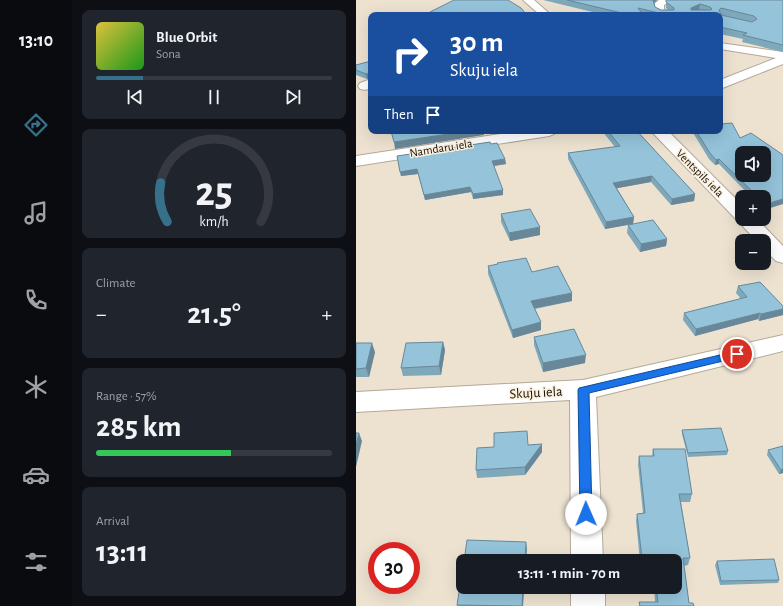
<!DOCTYPE html>
<html lang="en">
<head>
<meta charset="utf-8">
<style>
  :root { --surface:#171b24; --page:#20242c; --text:#f1f3f6; --muted:#9ea1a6; --line:#363941; --accent:#37708a }
  body { margin:0; font-family:"Alegreya Sans",sans-serif; background:var(--page); color:var(--text); height:100vh; display:flex; flex-direction:column; font-size:15px; white-space:nowrap }
  * { box-sizing:border-box; margin:0 }
  p { font-size:13px; color:var(--muted) }
  .icon { flex:none; width:22px; height:22px; fill:none; stroke:currentColor; stroke-width:2; stroke-linecap:round; stroke-linejoin:round }
  .map { position:relative; flex:1; overflow:hidden }
  .drawer { display:flex; flex-direction:column; gap:10px; padding:10px; background:#0d0f14; width:284px }
  .drawer>* { flex:none }
  .banner { position:absolute; left:12px; top:12px; width:355px; height:122px; border-radius:8px; box-shadow:0 4px 16px #0002; background:#1a4fa0; color:#fff; overflow:hidden }
  .tools { position:absolute; left:379px; top:146px; display:grid; gap:8px }
  .tools a { display:grid; place-items:center; width:36px; height:36px; border-radius:8px; background:var(--surface); box-shadow:0 4px 16px #0002; font-size:20px }
  .speed { position:absolute; left:12px; top:542px; display:flex; gap:8px; font-size:20px; font-weight:700; text-align:center }
  .speed>* { display:grid; place-content:center; width:52px; height:52px; border-radius:50%; background:var(--surface); box-shadow:0 4px 16px #0002; line-height:1 }
  .speed .limit { border:6px solid #d22; background:#fff; color:#111 }
  .pin { position:absolute; display:grid; place-items:center; width:34px; height:34px; color:#fff; margin:-17px; border:2px solid #fff; border-radius:50%; box-shadow:0 1px 4px #0007 }
  .me { position:absolute; width:44px; margin:-22px; rotate:359deg; stroke-linejoin:round; filter:drop-shadow(0 0 3px #0008) }
  .turn { display:flex; align-items:center; gap:14px; height:84px; padding:0 16px; font-size:18px }
  .turn .icon { width:52px; height:52px; stroke-width:2.5 }
  .turn b { display:block; font-size:28px; line-height:34px }
  .then { display:flex; align-items:center; height:38px; padding:0 16px; background:#0003; gap:8px; font-size:15px }
  .big { font-size:30px; font-weight:700; line-height:1.1 }
  .drawer .card { flex:1; display:flex; flex-direction:column; justify-content:center; gap:6px; min-width:0; padding:0 14px; border-radius:8px; background:var(--page) }
  .drawer .dial { align-items:center; gap:0 }
  .dial svg { height:104px; overflow:visible; fill:none; stroke:var(--line); stroke-width:7; stroke-linecap:round; text-anchor:middle }
  .dial text { fill:var(--text); stroke:none }
  .song { display:flex; align-items:center; gap:12px }
  .cover { width:48px; height:48px; border-radius:6px; background:linear-gradient(135deg,hsl(50 70% 55%),hsl(120 70% 35%)) }
  .played { height:4px; border-radius:2px; background:linear-gradient(90deg,var(--accent) 20%,var(--line) 20%) }
  .keys { display:flex; justify-content:space-around; direction:ltr }
  .heat { display:flex; justify-content:space-between; align-items:center; font-size:22px; direction:ltr }
  .charge { height:6px; border-radius:3px; background:linear-gradient(90deg,#34c759 57%,var(--line) 0) }
  .trip { position:absolute; left:100px; top:554px; width:226px; height:40px; border-radius:8px; background:var(--surface); box-shadow:0 4px 16px #0002; font-weight:700; line-height:40px; text-align:center }
  main { display:flex; flex:1; min-height:0 }
  .tabs { display:flex; flex-direction:column; width:72px; justify-content:space-around; align-items:center; background:#090b0e; color:var(--muted) }
  .tabs .icon { width:28px; height:28px }
  .tabs .active { color:var(--accent) }
  .tabs b { font-size:18px; color:var(--text) }
  .map>svg:first-child { display:block }
  .lines { fill:none; stroke-linecap:round; stroke-linejoin:round }
  .street-casing { stroke:#b4a998; stroke-width:2 }
  .secondary-casing { stroke:#b4a998; stroke-width:2 }
  .street { fill:#fff; fill-rule:evenodd }
  .secondary { fill:#fff; fill-rule:evenodd }
  .wall { fill:#7fa8bb; fill-rule:evenodd }
  .shaded-wall { fill:#688899 }
  .building { fill:#94c3da; stroke:#688899; fill-rule:evenodd }
  .route { fill:#1a73e8; stroke:#114b97 }
  .labels { text-anchor:middle; dominant-baseline:central; stroke-width:3; stroke-linejoin:round; paint-order:stroke }
  .far-street-label { font-size:12px; fill:#16120c; stroke:#fbefdd }
  .street-label { font-size:14px; fill:#16120c; stroke:#fbefdd }
</style>
</head>
<body>
<main>
<nav class="tabs">
<b>13:10</b>
<svg class="icon active" aria-label="directions" viewBox="0 0 24 24"><path d="M12 3l9 9-9 9-9-9zM9 14v-3h6M13 9l2 2-2 2"/></svg>
<svg class="icon" aria-label="music" viewBox="0 0 24 24"><path d="M9 18V5l10-2v13"/><circle cx="6" cy="18" r="3"/><circle cx="16" cy="16" r="3"/></svg>
<svg class="icon" aria-label="phone" viewBox="0 0 24 24"><path d="M5 4h4l2 5-3 2q2 4 5 5l2-3 5 2v4C11 20 4 13 5 4z"/></svg>
<svg class="icon" aria-label="climate" viewBox="0 0 24 24"><path d="M12 3v18M4 7l16 10M4 17L20 7"/></svg>
<svg class="icon" aria-label="car" viewBox="0 0 24 24"><path d="M5 17H2v-5l4-1 3-4h7l3 4 3 1v5h-3M9 17h6M6 11h13"/><circle cx="7" cy="17" r="2"/><circle cx="17" cy="17" r="2"/></svg>
<svg class="icon" aria-label="filters" viewBox="0 0 24 24"><path d="M4 7h16M4 17h16"/><circle cx="9" cy="7" r="2"/><circle cx="15" cy="17" r="2"/></svg>
</nav>
<section class="drawer">
<div class="card">
<div class="song"><i class="cover"></i><div><b>Blue Orbit</b><p>Sona</p></div></div>
<div class="played"></div>
<div class="keys"><svg class="icon" aria-label="previous" viewBox="0 0 24 24"><path d="M18 5L8 12l10 7zM5 5v14"/></svg><svg class="icon" aria-label="pause" viewBox="0 0 24 24"><path d="M8 5v14M16 5v14"/></svg><svg class="icon" aria-label="next" viewBox="0 0 24 24"><path d="M6 5l10 7-10 7zM19 5v14"/></svg></div>
</div>
<div class="card dial"><svg viewBox="0 0 100 80">
<path d="M14 69A42 42 0 1 1 86 69"/>
<path d="M14 69A42 42 0 0 1 9 39" stroke="#37708a"/>
<text x="50" y="56" font-size="32" font-weight="700">25</text>
<text x="50" y="72" font-size="11">km/h</text>
</svg></div>
<div class="card"><p>Climate</p>
<div class="heat"><a>−</a><b class="big">21.5°</b><a>+</a></div>
</div>
<div class="card"><p>Range · 57%</p><b class="big">285 km</b><div class="charge"></div></div>
<div class="card"><p>Arrival</p><b class="big">13:11</b></div>
</section>
<div class="map">
<svg width="427" height="606" viewBox="0 0 427 606">
  <rect width="100%" height="100%" fill="#ede2d0"/>
  <g class="lines">
    <g class="street-casing">
      <g id="street">
        <path d="M303,0H316L308,5V9L316,15H304L299,12L298,4Z"/>
        <path d="M364,43L427,52V64L364,89V80L420,58L364,49Z"/>
        <path d="M15,79V88L9,90L4,89L2,86L4,83Z"/>
        <path d="M164,131H201L198,134L193,136L0,166V156Z"/>
        <path d="M427,335V351L240,397L247,561H215L214,400L0,412V392L227,380Z"/>
        <rect x="215" y="587" width="34" height="19"/>
      </g>
    </g>
    <g class="secondary-casing">
      <g id="secondary">
        <path d="M167,0H178L195,15H184Z"/>
        <path d="M295,131H312L386,205V219H401L427,246V263L420,261L408,249V241H401Z"/>
      </g>
    </g>
    <use href="#street" class="street"/>
    <use href="#secondary" class="secondary"/>
  </g>
  <g class="wall">
    <path d="M187,0H301L298,3L299,7L305,10H312L310,8V0H427V52L386,42L387,39L364,34V15H249ZM364,15L396,22L365,15Z"/>
    <path d="M15,61V78L11,79L0,75V65Z"/>
    <path d="M246,131H281L339,194L338,201L315,205L295,182L261,188L278,217L277,224L249,229L212,159V153L259,147Z"/>
    <path d="M336,131H364L384,138L427,155L408,210V197H395L363,164L359,165L353,159Z"/>
    <path d="M135,144L149,159L150,164L138,166L147,195L117,199L115,192L69,200L62,174L45,176L41,156Z"/>
    <path d="M145,214L184,235L154,241L145,222Z"/>
    <path d="M272,225L311,239L310,246L284,252L271,233Z"/>
    <path d="M132,266L176,272L216,301L179,309L185,330L157,338L132,274Z"/>
    <path d="M382,286L427,306V315L403,321L402,319L339,336L327,320L328,313L385,299L380,293Z"/>
    <path d="M178,337L229,363L187,372L178,345Z"/>
    <path d="M87,342L89,350L85,375L47,376L45,368Z"/>
    <path d="M0,343L19,352L13,377H0Z"/>
    <path d="M326,430L372,451L371,455L332,457L326,434Z"/>
    <path d="M172,445L186,452L169,475L121,478L120,470Z"/>
    <path d="M427,446V473L423,474L411,455L412,450Z"/>
    <path d="M297,449L336,494L334,502H325L334,558L332,565L328,566L333,603L338,606H283V602H299L298,587H319V561H284L280,521L281,514L287,513L282,464L283,456H296Z"/>
    <path d="M361,561L423,580L422,583L364,585L359,565Z"/>
    <path d="M168,587L167,606H101V605Z"/>
  </g>
  <g class="shaded-wall">
    <path d="M297,0H301L297,4Z"/>
    <path d="M344,4L343,10L334,14L335,8Z"/>
    <path d="M15,73V78L11,79L10,74Z"/>
    <path d="M113,131H128V135L39,149L38,142Z"/>
    <path d="M149,159L150,164L137,166L136,161Z"/>
    <path d="M363,159V164L359,165L360,160Z"/>
    <path d="M61,169L62,174L45,176L44,172Z"/>
    <path d="M296,176L295,182L257,189V183Z"/>
    <path d="M114,187L115,192L69,200L68,195Z"/>
    <path d="M147,190V195L117,199V194Z"/>
    <path d="M339,194L338,201L315,205L316,199Z"/>
    <path d="M427,199V204L408,210L410,204Z"/>
    <path d="M278,217L277,224L249,229L250,222Z"/>
    <path d="M184,227V235L154,241L153,233Z"/>
    <path d="M311,239L310,246L284,252L285,244Z"/>
    <path d="M216,293V301L175,309V301Z"/>
    <path d="M427,309V315L403,321L405,314Z"/>
    <path d="M404,313L402,319L339,336L340,329Z"/>
    <path d="M185,322V330L157,338L156,330Z"/>
    <path d="M87,342L89,350L85,375L83,366Z"/>
    <path d="M16,343L19,352L13,377L10,368Z"/>
    <path d="M230,355L229,363L187,372V363Z"/>
    <path d="M3,433L6,441L0,467V446Z"/>
    <path d="M186,444V452L169,475V467Z"/>
    <path d="M427,469V473L423,474L425,470Z"/>
    <path d="M170,542L171,549L170,561H169Z"/>
    <path d="M167,587H168L167,606H166Z"/>
  </g>
  <g class="building">
    <path d="M98,0H152L165,8L171,15H73L74,12Z"/>
    <path d="M211,0H297L299,7L305,10H318V8L310,2V0H427V45L387,35L391,33L364,27V15H311L282,8L287,15H274ZM344,4L354,7L356,9L355,10H335V8ZM365,8L398,16L401,19L396,22L365,15L363,10Z"/>
    <path d="M15,61V74V73L10,74L0,70V65Z"/>
    <path d="M376,123L384,138L395,133L427,155V199L410,204L408,203V197H402L363,159L360,160L354,153L340,131H364V124ZM386,153H408V175H386Z"/>
    <path d="M35,131H113L38,142Z"/>
    <path d="M252,131H281L339,194L316,199L296,176L257,183L278,217L250,222L212,153L264,146Z"/>
    <path d="M134,142L135,144L141,143L149,159L136,161L147,190L117,194L114,187L68,195L61,169L44,172L41,156Z"/>
    <path d="M174,209L184,227L153,233L145,214Z"/>
    <path d="M297,220L311,239L285,244L272,225Z"/>
    <path d="M170,258L176,272L202,266L216,293L175,301L185,322L156,330L132,266L142,264L141,263Z"/>
    <path d="M404,282L427,306V309L405,314L404,313L340,329L328,313L391,297L382,286Z"/>
    <path d="M218,329L230,355L187,363L178,337Z"/>
    <path d="M87,342L83,366L45,368L50,343Z"/>
    <path d="M0,343H16L10,368L0,369Z"/>
    <path d="M365,428L372,451L332,453L326,430Z"/>
    <path d="M171,431L172,445L186,444L169,467L120,470L121,448L138,447V433Z"/>
    <path d="M0,433H3L0,446Z"/>
    <path d="M427,446V469L425,470L412,450Z"/>
    <path d="M297,449H329L336,494H323L334,558H327L333,603H337L338,606H284L283,602H302L300,587H319V561H298V559H286L281,514L289,513L283,456H298Z"/>
    <path d="M111,540L170,542L169,561H108Z"/>
    <path d="M418,559L423,580L365,581L361,561Z"/>
    <path d="M107,566V587H167L166,606L101,605Z"/>
  </g>
  <path class="route" d="M381,351L384,352L386,354L384,357L233,393L236,514L235,519L230,520L226,519L224,514L222,390L223,388Z"/>
  <g class="labels">
    <g class="far-street-label">
      <text transform="translate(85 148) rotate(-9)">Namdaru iela</text>
      <text transform="translate(344 173) rotate(45)">Ventspils iela</text>
    </g>
    <g class="street-label">
      <text transform="translate(180 393) rotate(-3)">Skuju iela</text>
    </g>
  </g>
</svg>
<div class="tools">
<a><svg class="icon" aria-label="sound" viewBox="0 0 24 24"><path d="M4 9h4l5-4v14l-5-4H4zM17 9q2 3 0 6"/></svg></a>
<a>+</a>
<a>−</a>
</div>
<div class="speed"><div class="limit">30</div></div>
<div class="pin" style="left:381px;top:354px;background:#d93025"><svg class="icon" aria-label="arrive" viewBox="0 0 24 24"><path d="M6 21V4h12l-3 4 3 4H6"/></svg></div>
<svg class="me" style="left:230px;top:514px" viewBox="-20 -20 40 40"><circle r="19" fill="#fff"/><path d="M0-13L10 11 0 6-10 11z" fill="#1a73e8"/></svg>
<div class="trip">13:11 · 1 min · 70 m</div>
<div class="banner">
<div class="turn"><svg class="icon" aria-label="right" viewBox="0 0 24 24"><path d="M7 20v-9h11M14 6l5 5-5 5"/></svg><div><b>30 m</b>Skuju iela</div></div>
<div class="then">Then<svg class="icon" aria-label="arrive" viewBox="0 0 24 24"><path d="M6 21V4h12l-3 4 3 4H6"/></svg></div>
</div>
</div>
</main>
</body>
</html>
